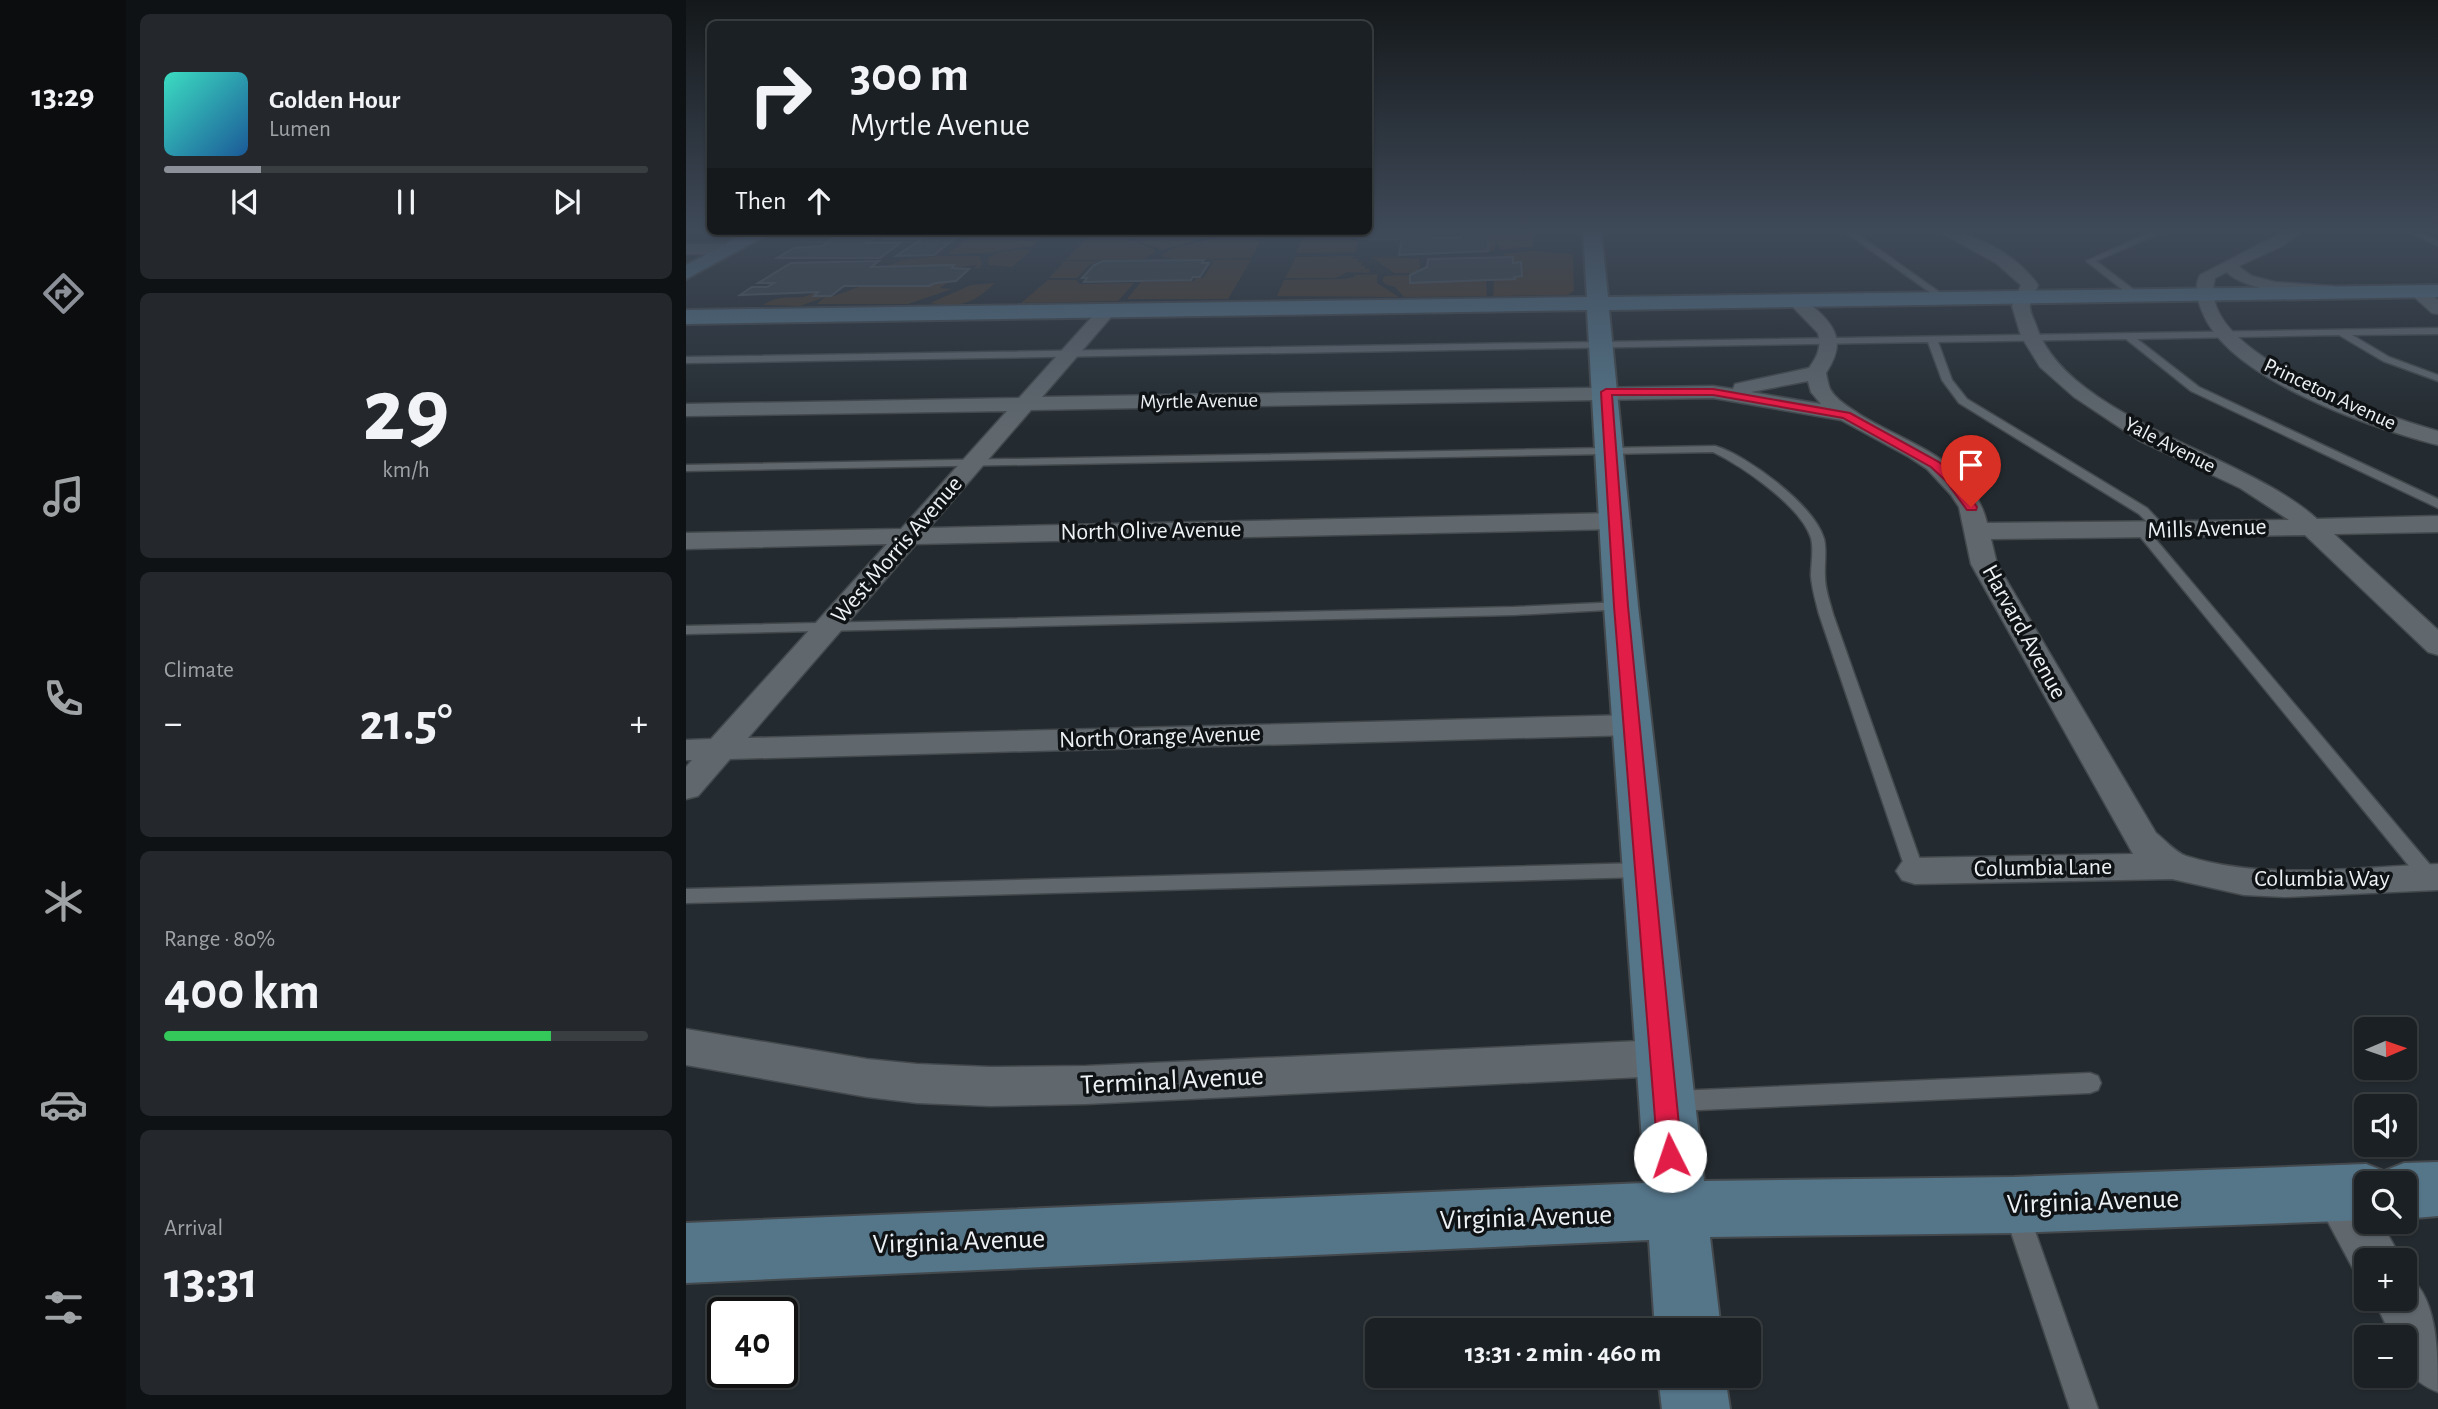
<!DOCTYPE html>
<html lang="en">
<head>
<meta charset="utf-8">
<style>
  :root { --surface:#1b2024; --page:#24282c; --text:#f1f3f6; --muted:#a0a3a6; --line:#393e41; --accent:#8c9099 }
  body { margin:0; font-family:"Alegreya Sans",sans-serif; background:var(--page); color:var(--text); height:100vh; display:flex; flex-direction:column; font-size:26px; white-space:nowrap }
  * { box-sizing:border-box; margin:0 }
  p { font-size:23px; color:var(--muted) }
  .icon { flex:none; width:38px; height:38px; fill:none; stroke:currentColor; stroke-width:2; stroke-linecap:round; stroke-linejoin:round }
  .map { position:relative; flex:1; overflow:hidden }
  .panel { display:flex; flex-direction:column; gap:14px; padding:14px; background:#0f1214; width:560px }
  .panel>* { flex:none }
  .top-card { position:absolute; left:21px; top:21px; width:665px; height:214px; border-radius:10px; box-shadow:0 2px 5px #0004,0 0 0 2px var(--line); background:#1b2024; color:var(--text); overflow:hidden }
  .needle { width:46px; rotate:88deg }
  .tools { position:absolute; left:1668px; top:1017px; display:grid; gap:14px }
  .tools a { display:grid; place-items:center; width:63px; height:63px; border-radius:10px; background:var(--surface); box-shadow:0 2px 5px #0004,0 0 0 2px var(--line); font-size:35px }
  .speed { position:absolute; left:21px; top:1297px; display:flex; gap:14px; font-size:35px; font-weight:700; text-align:center }
  .speed>* { display:grid; place-content:center; width:91px; height:91px; border-radius:50%; background:var(--surface); box-shadow:0 2px 5px #0004,0 0 0 2px var(--line); line-height:1 }
  .speed .limit { border:4px solid #111; border-radius:10px; background:#fff; color:#111 }
  .pin { position:absolute; display:grid; place-items:center; width:60px; height:60px; color:#fff; margin:-72px -30px; border-radius:50% 50% 50% 0; rotate:-45deg; box-shadow:0 0 7px #0007 }
  .pin .icon { rotate:45deg }
  .me { position:absolute; width:77px; margin:-38px; rotate:356deg; stroke-linejoin:round; filter:drop-shadow(0 0 5px #0008) }
  .turn { display:flex; align-items:center; gap:24px; height:147px; padding:0 28px; font-size:32px }
  .turn .icon { width:91px; height:91px; stroke-width:2.5 }
  .turn b { display:block; font-size:49px; line-height:60px }
  .then { display:flex; align-items:center; height:66px; padding:0 28px; background:#0003; gap:14px; font-size:26px }
  .big { font-size:52px; font-weight:700; line-height:1.1 }
  .panel .card { flex:1; display:flex; flex-direction:column; justify-content:center; gap:10px; min-width:0; padding:0 24px; border-radius:10px; background:var(--page) }
  .panel .dial { align-items:center; gap:0 }
  .dial b { font-size:91px; line-height:1 }
  .song { display:flex; align-items:center; gap:21px }
  .cover { width:84px; height:84px; border-radius:10px; background:linear-gradient(135deg,hsl(170 70% 55%),hsl(210 70% 35%)) }
  .played { height:7px; border-radius:4px; background:linear-gradient(90deg,var(--accent) 20%,var(--line) 20%) }
  .keys { display:flex; justify-content:space-around; direction:ltr }
  .heat { display:flex; justify-content:space-between; align-items:center; font-size:38px; direction:ltr }
  .charge { height:10px; border-radius:5px; background:linear-gradient(90deg,#34c759 80%,var(--line) 0) }
  .trip { position:absolute; left:679px; top:1318px; width:396px; height:70px; border-radius:10px; background:var(--surface); box-shadow:0 2px 5px #0004,0 0 0 2px var(--line); font-weight:700; line-height:70px; text-align:center }
  main { display:flex; flex:1; min-height:0 }
  .tab-bar { display:flex; flex-direction:column; width:126px; justify-content:space-around; align-items:center; background:#0b0d0e; color:var(--muted) }
  .tab-bar .icon { width:49px; height:49px }
  .tab-bar .on { color:var(--accent) }
  .tab-bar b { font-size:32px; color:var(--text) }
  .map>svg:first-child { display:block }
  .green { fill:#4a3926 }
  .building { fill:#3a4247; stroke:#525a60; stroke-width:2 }
  .lines { fill:none; stroke-linecap:round; stroke-linejoin:round }
  .lane-casing { stroke:#43494d; stroke-width:3 }
  .street-casing { stroke:#43494d; stroke-width:3 }
  .secondary-casing { stroke:#43494d; stroke-width:4 }
  .lane { fill:#60686e; fill-rule:evenodd }
  .street { fill:#60686e; fill-rule:evenodd }
  .secondary { fill:#557589; fill-rule:evenodd }
  .route { fill:#e11d48; stroke:#92132f; stroke-width:2 }
  .labels { text-anchor:middle; dominant-baseline:central; stroke-width:7; stroke-linejoin:round; paint-order:stroke }
  .far-street-label { font-size:21px; fill:#edf1f5; stroke:#101315 }
  .street-label { font-size:24px; fill:#edf1f5; stroke:#101315 }
  .near-street-label { font-size:28px; fill:#edf1f5; stroke:#101315 }
</style>
</head>
<body>
<main>
<nav class="tab-bar">
<b>13:29</b>
<svg class="icon on" aria-label="directions" viewBox="0 0 24 24"><path d="M12 3l9 9-9 9-9-9zM9 14v-3h6M13 9l2 2-2 2"/></svg>
<svg class="icon" aria-label="music" viewBox="0 0 24 24"><path d="M9 18V5l10-2v13"/><circle cx="6" cy="18" r="3"/><circle cx="16" cy="16" r="3"/></svg>
<svg class="icon" aria-label="phone" viewBox="0 0 24 24"><path d="M5 4h4l2 5-3 2q2 4 5 5l2-3 5 2v4C11 20 4 13 5 4z"/></svg>
<svg class="icon" aria-label="climate" viewBox="0 0 24 24"><path d="M12 3v18M4 7l16 10M4 17L20 7"/></svg>
<svg class="icon" aria-label="car" viewBox="0 0 24 24"><path d="M5 17H2v-5l4-1 3-4h7l3 4 3 1v5h-3M9 17h6M6 11h13"/><circle cx="7" cy="17" r="2"/><circle cx="17" cy="17" r="2"/></svg>
<svg class="icon" aria-label="filters" viewBox="0 0 24 24"><path d="M4 7h16M4 17h16"/><circle cx="9" cy="7" r="2"/><circle cx="15" cy="17" r="2"/></svg>
</nav>
<section class="panel">
<div class="card">
<div class="song"><i class="cover"></i><div><b>Golden Hour</b><p>Lumen</p></div></div>
<div class="played"></div>
<div class="keys"><svg class="icon" aria-label="previous" viewBox="0 0 24 24"><path d="M18 5L8 12l10 7zM5 5v14"/></svg><svg class="icon" aria-label="pause" viewBox="0 0 24 24"><path d="M8 5v14M16 5v14"/></svg><svg class="icon" aria-label="next" viewBox="0 0 24 24"><path d="M6 5l10 7-10 7zM19 5v14"/></svg></div>
</div>
<div class="card dial"><b>29</b><p>km/h</p></div>
<div class="card"><p>Climate</p>
<div class="heat"><a>−</a><b class="big">21.5°</b><a>+</a></div>
</div>
<div class="card"><p>Range · 80%</p><b class="big">400 km</b><div class="charge"></div></div>
<div class="card"><p>Arrival</p><b class="big">13:31</b></div>
</section>
<div class="map">
<svg width="1752" height="1409" viewBox="0 0 1752 1409">
  <rect width="100%" height="100%" fill="#242b30"/>
  <g class="green">
    <path d="M291,231H364L346,246L297,253L262,254Z"/>
    <path d="M437,231H543L476,250L436,235Z"/>
    <path d="M546,231H579L565,258L488,259L475,256L487,248L553,233L542,234Z"/>
    <path d="M620,231H675L669,252L610,253Z"/>
    <path d="M802,231H848L847,246L814,250L813,245H809L808,251H802Z"/>
    <path d="M407,232L439,238L468,249L469,252L457,259L380,260Z"/>
    <path d="M337,249L344,251L326,267L303,265L302,258L314,252Z"/>
    <path d="M847,251L887,255L888,291L882,295L807,296L808,280L828,279V277L836,276L835,263H827V258H818V254Z"/>
    <path d="M254,256H293L296,263L294,268L289,269L290,265L266,268L267,265L200,266L218,260Z"/>
    <path d="M667,256L666,259H672L671,262H676L675,266H679V269H684L683,273L661,272L650,278H599L610,257Z"/>
    <path d="M686,257L733,259L734,268L729,273H708Z"/>
    <path d="M526,260H565L542,299H441L455,282L508,281L510,278H517L527,263Z"/>
    <path d="M379,261H413L403,265L391,278H363Z"/>
    <path d="M691,274V283L713,297L591,296L598,280L659,279L668,277L669,275Z"/>
    <path d="M724,275L725,283L800,280L801,296L718,297L709,287L699,284L696,280L699,276Z"/>
    <path d="M362,280H390L394,284L448,283L432,301L335,303Z"/>
    <path d="M249,283H261L254,288L266,289L222,304H131L139,297L114,306L77,305C91,296 100,298 116,297C123,296 125,293 132,292L129,296L145,297L178,285L213,287L242,286Z"/>
    <path d="M309,283C288,303 276,308 244,303L285,285Z"/>
  </g>
  <g class="building">
    <path d="M158,231H198L180,243H214L194,258H91L108,248L136,246Z"/>
    <path d="M208,231H278L248,255L210,256L236,239H196Z"/>
    <path d="M675,231H746V238H775V231H802V251L713,255L716,239H673Z"/>
    <path d="M827,257V263L835,262L836,276L828,277L829,279L724,283V275L741,267L742,259Z"/>
    <path d="M518,260L516,263H523L514,277H507L505,280L398,282L401,278H396L408,265L417,261Z"/>
    <path d="M193,261L185,267L268,265L266,268L283,269L270,281L249,283L243,286H158L145,296H128L132,292L54,295L66,287H81L88,283H72L105,263Z"/>
  </g>
  <g class="lines">
    <g class="lane-casing">
      <g id="lane">
        <path d="M1158,231H1167L1263,299L1256,301Z"/>
        <path d="M1468,231H1479L1410,261L1452,293V297H1446L1400,261Z"/>
        <path d="M1721,231H1731L1752,241V246Z"/>
        <path d="M1752,328V334L1666,335L1703,357L1752,375V381L1697,361L1653,335L1451,339L1513,387L1752,499V508L1505,391L1440,339L1252,342L1266,380L1281,399L1461,508L1483,531L1477,535L1473,534L1453,514L1273,403L1256,380L1242,342L0,363V357Z"/>
        <path d="M1029,446C1061,455 1129,506 1138,539C1141,551 1138,565 1139,577C1139,590 1144,602 1147,614L1238,871L1236,876H1222L1220,871L1133,614C1130,602 1126,589 1125,576C1125,564 1128,550 1125,538C1115,506 1056,466 1027,452L0,471V465Z"/>
        <path d="M1456,527L1460,528L1751,873V883L1744,885L1737,883L1452,534V528Z"/>
        <path d="M935,602L940,603L942,606L940,609L828,615L0,634V626L828,607Z"/>
        <path d="M956,863L963,865L965,870L963,875L956,877L0,903V889Z"/>
        <path d="M1404,1073L1412,1076L1415,1083L1412,1090L1404,1093L989,1111L981,1108L978,1101L981,1094L989,1091Z"/>
        <path d="M1331,1202L1340,1206L1343,1214L1412,1409H1384L1319,1214L1322,1206Z"/>
      </g>
    </g>
    <g class="street-casing">
      <g id="street">
        <path d="M1252,231C1288,231 1331,255 1352,285C1350,291 1345,299 1344,305C1343,311 1348,319 1350,325C1379,418 1562,455 1631,519L1752,516V532L1648,534L1752,630V655L1742,652L1619,535L1305,539L1311,564L1470,833C1479,840 1489,852 1500,856C1579,881 1670,867 1752,864V890L1599,897L1558,895L1486,879L1229,884L1216,880L1210,871L1216,862L1229,858L1447,854L1285,564L1273,507L1265,495L1241,469L1223,457L1155,420L1027,398L345,410L243,528L931,513L940,516L944,521L940,526L931,529L230,544L62,738L947,715L958,718L963,725L958,732L947,735L44,759L12,796L0,799V767L6,760H0V740L25,739L201,544L0,549V533L215,529L321,411L0,416V404L333,398L414,308H426L429,312L426,316L356,397L1027,386L1047,389L1049,384L1123,368C1131,357 1136,347 1132,333L1101,301L1110,296C1119,298 1125,305 1132,311C1155,332 1156,348 1140,373C1141,378 1142,384 1144,389C1150,400 1163,407 1173,414C1222,445 1285,458 1301,523L1603,520L1554,488L1454,441L1388,397L1354,367L1335,336L1326,306L1335,285L1310,263ZM1122,381L1125,392L1135,404L1065,392Z"/>
        <path d="M1599,231H1616L1596,246L1553,266L1556,269L1566,276L1589,282L1647,286L1655,291C1642,306 1554,289 1541,272L1529,278C1507,354 1699,416 1752,431V445C1686,428 1541,379 1516,311C1511,299 1508,287 1514,275Z"/>
        <path d="M0,244H45L53,249L45,254H0Z"/>
        <path d="M1732,286L1738,287L1752,300V314L1746,313L1726,295L1724,291L1726,287Z"/>
        <path d="M0,1029L181,1059L231,1064L304,1067L400,1066L976,1040L992,1045L998,1058L992,1071L976,1076L400,1104L304,1106L231,1103L181,1097L0,1065Z"/>
        <path d="M1651,1171C1679,1182 1680,1194 1680,1222H1695L1716,1260H1680V1281L1672,1278L1627,1194L1634,1178Z"/>
        <path d="M1718,1274C1752,1292 1752,1353 1752,1392C1724,1381 1718,1367 1718,1337H1706L1687,1298H1718Z"/>
      </g>
    </g>
    <g class="secondary-casing">
      <g id="secondary">
        <path d="M65,231H88L0,279V265Z"/>
        <path d="M897,231H915L922,297L1752,285V297L923,310L952,606L1018,1181L1328,1177L1680,1164L1698,1171L1718,1163L1752,1162V1216L1718,1219V1183H1680V1220L1328,1233L1024,1237L1035,1330H969L963,1240L0,1283V1223L959,1183L918,606L901,310L0,324V310L901,297Z"/>
        <path d="M972,1376H1039L1044,1409H976Z"/>
      </g>
    </g>
    <use href="#lane" class="lane"/>
    <use href="#street" class="street"/>
    <use href="#secondary" class="secondary"/>
  </g>
  <linearGradient id="sky" x2="0" y2="1"><stop stop-color="#14181a"/><stop offset="0.54" stop-color="#3f4a59"/><stop offset="1" stop-color="#3f4a59" stop-opacity="0"/></linearGradient>
  <rect width="1752" height="428" fill="url(#sky)"/>
  <path class="route" d="M1027,389L1164,413L1253,462L1268,475L1291,507L1290,510H1281L1259,480L1245,467L1157,418L1027,395H926L942,606L996,1156L992,1163L984,1167L975,1163L972,1156L928,606L915,392L920,389Z"/>
  <g class="labels">
    <g class="far-street-label">
      <text transform="translate(1644 394) rotate(25)">Princeton Avenue</text>
      <text transform="translate(513 401) rotate(-1)">Myrtle Avenue</text>
      <text transform="translate(1484 445) rotate(27)">Yale Avenue</text>
    </g>
    <g class="street-label">
      <text transform="translate(1521 529) rotate(-2)">Mills Avenue</text>
      <text transform="translate(465 531) rotate(-1)">North Olive Avenue</text>
      <text transform="translate(211 550) rotate(-49)">West Morris Avenue</text>
      <text transform="translate(1338 632) rotate(61)">Harvard Avenue</text>
      <text transform="translate(474 737) rotate(-2)">North Orange Avenue</text>
      <text transform="translate(1357 868) rotate(-1)">Columbia Lane</text>
      <text x="1636" y="879">Columbia Way</text>
    </g>
    <g class="near-street-label">
      <text transform="translate(486 1081) rotate(-3)">Terminal Avenue</text>
      <text transform="translate(1407 1202) rotate(-2)">Virginia Avenue</text>
      <text transform="translate(840 1218) rotate(-2)">Virginia Avenue</text>
      <text transform="translate(273 1242) rotate(-2)">Virginia Avenue</text>
    </g>
  </g>
</svg>
<div class="tools">
<a><svg class="needle" viewBox="-14 -14 28 28"><path d="M0-13l5 13h-10z" fill="#e53935"/><path d="M0 13l5-13h-10z" fill="#a0a3a6"/></svg></a>
<a><svg class="icon" aria-label="sound" viewBox="0 0 24 24"><path d="M4 9h4l5-4v14l-5-4H4zM17 9q2 3 0 6"/></svg></a>
<a><svg class="icon" aria-label="search" viewBox="0 0 24 24"><circle cx="10" cy="10" r="6"/><path d="M15 15l6 6"/></svg></a>
<a>+</a>
<a>−</a>
</div>
<div class="speed"><div class="limit">40</div></div>
<div class="pin" style="left:1285px;top:507px;background:#d93025"><svg class="icon" aria-label="arrive" viewBox="0 0 24 24"><path d="M6 21V4h12l-3 4 3 4H6"/></svg></div>
<svg class="me" style="left:984px;top:1156px" viewBox="-20 -20 40 40"><circle r="19" fill="#fff"/><path d="M0-13L10 11 0 6-10 11z" fill="#e11d48"/></svg>
<div class="trip">13:31 · 2 min · 460 m</div>
<div class="top-card">
<div class="turn"><svg class="icon" aria-label="right" viewBox="0 0 24 24"><path d="M7 20v-9h11M14 6l5 5-5 5"/></svg><div><b>300 m</b>Myrtle Avenue</div></div>
<div class="then">Then<svg class="icon" aria-label="ahead" viewBox="0 0 24 24"><path d="M12 20V5M6 11l6-6 6 6"/></svg></div>
</div>
</div>
</main>
</body>
</html>
